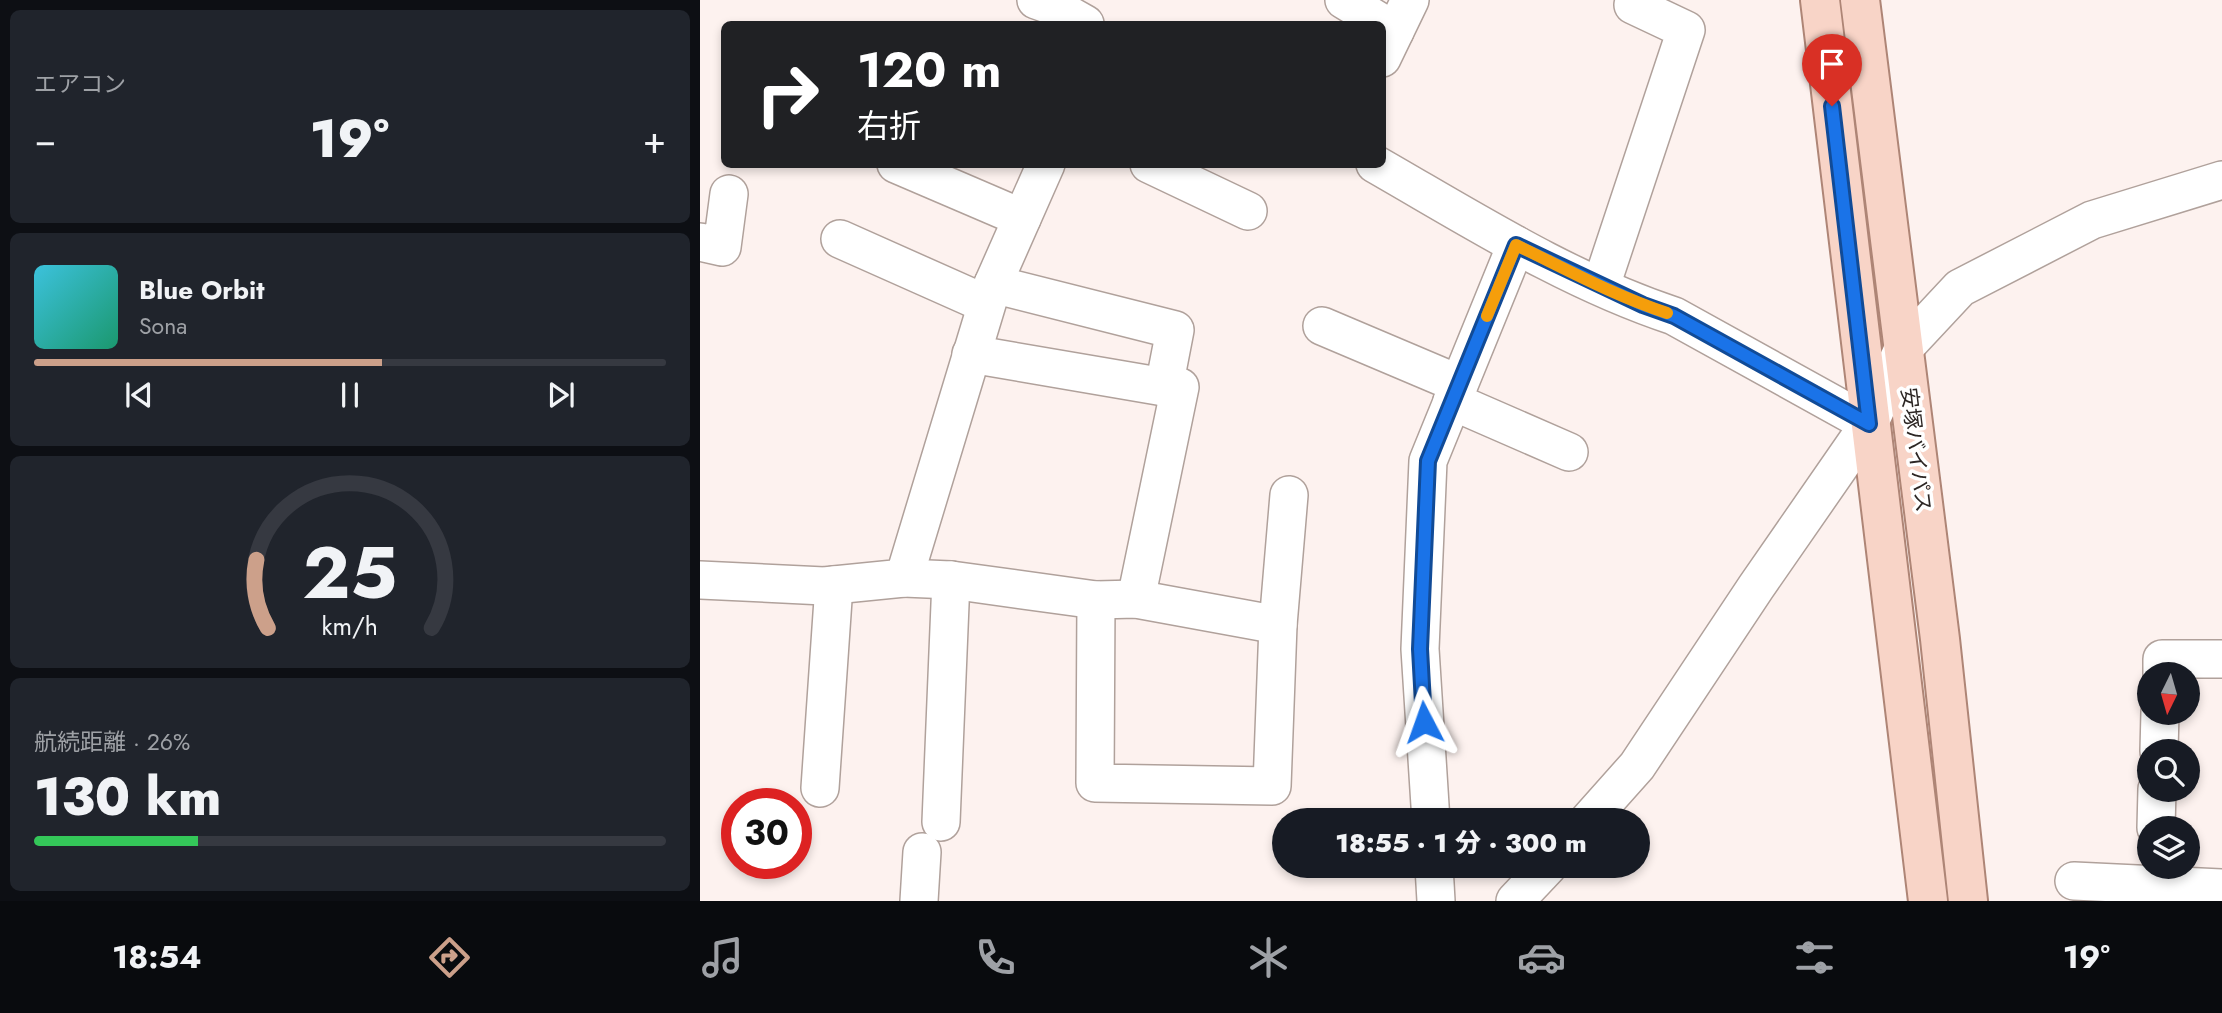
<!DOCTYPE html>
<html lang="ja">
<head>
<meta charset="utf-8">
<style>
  :root { --surface:#171b24; --page:#20242c; --text:#f1f3f6; --muted:#9ea1a6; --line:#363941; --accent:#cca08a }
  body { margin:0; font-family:Jost,"Noto Sans JP",sans-serif; background:var(--page); color:var(--text); height:100vh; display:flex; flex-direction:column; font-size:26px; white-space:nowrap }
  * { box-sizing:border-box; margin:0 }
  p { font-size:23px; color:var(--muted) }
  .icon { flex:none; width:38px; height:38px; fill:none; stroke:currentColor; stroke-width:2; stroke-linecap:round; stroke-linejoin:round }
  .map { position:relative; flex:1; overflow:hidden }
  .details { display:flex; flex-direction:column; gap:10px; padding:10px; background:#0d0f14; width:700px }
  .details>* { flex:none }
  .banner { position:absolute; left:21px; top:21px; width:665px; height:147px; border-radius:10px; box-shadow:0 4px 10px #0003; background:#202124; color:#fff; overflow:hidden }
  .needle { width:46px; rotate:185deg }
  .tools { position:absolute; left:1437px; top:662px; display:grid; gap:14px }
  .tools a { display:grid; place-items:center; width:63px; height:63px; border-radius:50%; background:var(--surface); box-shadow:0 4px 10px #0003; font-size:35px }
  .speed { position:absolute; left:21px; top:788px; display:flex; gap:14px; font-size:35px; font-weight:700; text-align:center }
  .speed>* { display:grid; place-content:center; width:91px; height:91px; border-radius:50%; background:var(--surface); box-shadow:0 4px 10px #0003; line-height:1 }
  .speed .limit { border:10px solid #d22; background:#fff; color:#111 }
  .pin { position:absolute; display:grid; place-items:center; width:60px; height:60px; color:#fff; margin:-72px -30px; border-radius:50% 50% 50% 0; rotate:-45deg; box-shadow:0 0 7px #0007 }
  .pin .icon { rotate:45deg }
  .me { position:absolute; width:77px; margin:-38px; rotate:356deg; stroke-linejoin:round; filter:drop-shadow(0 0 5px #0008) }
  .turn { display:flex; align-items:center; gap:24px; height:147px; padding:0 21px; font-size:32px }
  .turn .icon { width:91px; height:91px; stroke-width:2.5 }
  .turn b { display:block; font-size:49px; line-height:60px }
  .big { font-size:52px; font-weight:800; line-height:1.1 }
  .details .widget { flex:1; display:flex; flex-direction:column; justify-content:center; gap:10px; min-width:0; padding:0 24px; border-radius:10px; background:var(--page) }
  .details .dial { align-items:center; gap:0 }
  .dial svg { height:182px; overflow:visible; fill:none; stroke:var(--line); stroke-width:7; stroke-linecap:round; text-anchor:middle }
  .dial text { fill:var(--text); stroke:none }
  .song { display:flex; align-items:center; gap:21px }
  .cover { width:84px; height:84px; border-radius:10px; background:linear-gradient(135deg,hsl(190 70% 55%),hsl(160 70% 35%)) }
  .played { height:7px; border-radius:4px; background:linear-gradient(90deg,var(--accent) 55%,var(--line) 55%) }
  .keys { display:flex; justify-content:space-around; direction:ltr }
  .heat { display:flex; justify-content:space-between; align-items:center; font-size:38px; direction:ltr }
  .charge { height:10px; border-radius:5px; background:linear-gradient(90deg,#34c759 26%,var(--line) 0) }
  .trip { position:absolute; left:572px; top:808px; width:378px; height:70px; border-radius:35px; background:var(--surface); box-shadow:0 4px 10px #0003; font-weight:800; line-height:70px; text-align:center }
  .menu { display:flex; height:112px; justify-content:space-around; align-items:center; background:#090b0e; color:var(--muted) }
  .menu .icon { width:49px; height:49px }
  .menu .active { color:var(--accent) }
  .menu b { font-size:32px; color:var(--text) }
  main { display:flex; flex:1; min-height:0 }
  .map>svg:first-child { display:block }
  .lines { fill:none; stroke-linecap:round; stroke-linejoin:round }
  .minor-casing { stroke:#b0a19b; stroke-width:40 }
  .major-casing { stroke:#ae8576; stroke-width:42 }
  .minor { stroke:#fff; stroke-width:37 }
  .major { stroke:#f8d4c7; stroke-width:38 }
  .route-casing { stroke:#114b97; stroke-width:18 }
  .route { stroke:#1a73e8; stroke-width:12 }
  .slow { stroke:#f59e0b; stroke-width:12 }
  .labels { text-anchor:middle; dominant-baseline:central; stroke-width:7; stroke-linejoin:round; paint-order:stroke }
  .street-label { font-size:21px; fill:#2c2624; stroke:#fff }
</style>
</head>
<body>
<main>
<section class="details">
<div class="widget"><p>エアコン</p>
<div class="heat"><a>−</a><b class="big">19°</b><a>+</a></div>
</div>
<div class="widget">
<div class="song"><i class="cover"></i><div><b>Blue Orbit</b><p>Sona</p></div></div>
<div class="played"></div>
<div class="keys"><svg class="icon" aria-label="previous" viewBox="0 0 24 24"><path d="M18 5L8 12l10 7zM5 5v14"/></svg><svg class="icon" aria-label="pause" viewBox="0 0 24 24"><path d="M8 5v14M16 5v14"/></svg><svg class="icon" aria-label="next" viewBox="0 0 24 24"><path d="M6 5l10 7-10 7zM19 5v14"/></svg></div>
</div>
<div class="widget dial"><svg viewBox="0 0 100 80">
<path d="M14 69A42 42 0 1 1 86 69"/>
<path d="M14 69A42 42 0 0 1 9 39" stroke="#cca08a"/>
<text x="50" y="56" font-size="32" font-weight="700">25</text>
<text x="50" y="72" font-size="11">km/h</text>
</svg></div>
<div class="widget"><p>航続距離 · 26%</p><b class="big">130 km</b><div class="charge"></div></div>
</section>
<div class="map">
<svg width="1522" height="901" viewBox="0 0 1522 901">
  <rect width="100%" height="100%" fill="#fdf2ef"/>
  <g class="lines">
    <g class="minor-casing">
      <g id="minor">
        <path d="M336,0L353,6L385,24"/>
        <path d="M644,0L695,31"/>
        <path d="M682,58L710,0"/>
        <path d="M196,164L322,218"/>
        <path d="M449,164L548,211"/>
        <path d="M675,164C771,219 868,281 974,316L1169,424"/>
        <path d="M140,239L286,304"/>
        <path d="M0,242L22,247L29,194"/>
        <path d="M293,284L475,330L464,387"/>
        <path d="M901,286L986,30L933,5"/>
        <path d="M622,326L759,384"/>
        <path d="M271,354L464,387H480L436,599"/>
        <path d="M752,401L869,452"/>
        <path d="M204,578L251,580L396,600L436,599L578,625"/>
        <path d="M0,580L124,586L204,578L293,284L346,164"/>
        <path d="M396,600L395,783L572,786L578,625L589,495"/>
        <path d="M1462,674V659H1522"/>
        <path d="M1459,751L1460,712"/>
        <path d="M120,788L134,585"/>
        <path d="M731,821L720,649L728,461L816,245"/>
        <path d="M888,821L937,766L1056,587L1169,424L1203,349L1260,288L1392,220L1522,180"/>
        <path d="M241,822L251,580"/>
        <path d="M1456,828L1457,789"/>
        <path d="M734,866L736,901"/>
        <path d="M1374,881L1522,888"/>
        <path d="M219,901L222,852"/>
        <path d="M815,901L848,866"/>
      </g>
    </g>
    <g class="major-casing">
      <g id="major">
        <path d="M1120,0L1228,901"/>
        <path d="M1160,0L1240,639L1268,901"/>
      </g>
    </g>
    <use href="#minor" class="minor"/>
    <use href="#major" class="major"/>
  </g>
  <g class="lines">
    <g class="route-casing">
      <path id="route" d="M724,722L720,649L728,461L816,245L943,305L974,316L1169,424L1132,106"/>
    </g>
    <use href="#route" class="route"/>
    <path class="slow" d="M787,316L816,245C866,269 915,296 967,313"/>
  </g>
  <g class="labels">
    <g class="street-label">
      <text transform="translate(1216 450) rotate(83)">安塚バイパス</text>
    </g>
  </g>
</svg>
<div class="tools">
<a><svg class="needle" viewBox="-14 -14 28 28"><path d="M0-13l5 13h-10z" fill="#e53935"/><path d="M0 13l5-13h-10z" fill="#9ea1a6"/></svg></a>
<a><svg class="icon" aria-label="search" viewBox="0 0 24 24"><circle cx="10" cy="10" r="6"/><path d="M15 15l6 6"/></svg></a>
<a><svg class="icon" aria-label="layers" viewBox="0 0 24 24"><path d="M12 4l9 5-9 5-9-5zM3 14l9 5 9-5"/></svg></a>
</div>
<div class="speed"><div class="limit">30</div></div>
<div class="pin" style="left:1132px;top:106px;background:#d93025"><svg class="icon" aria-label="arrive" viewBox="0 0 24 24"><path d="M6 21V4h12l-3 4 3 4H6"/></svg></div>
<svg class="me" style="left:724px;top:722px" viewBox="-20 -20 40 40"><path d="M0-17L14 15 0 8-14 15z" fill="#1a73e8" stroke="#fff" stroke-width="4"/></svg>
<div class="trip">18:55 · 1 分 · 300 m</div>
<div class="banner">
<div class="turn"><svg class="icon" aria-label="right" viewBox="0 0 24 24"><path d="M7 20v-9h11M14 6l5 5-5 5"/></svg><div><b>120 m</b>右折</div></div>
</div>
</div>
</main>
<nav class="menu">
<b>18:54</b>
<svg class="icon active" aria-label="directions" viewBox="0 0 24 24"><path d="M12 3l9 9-9 9-9-9zM9 14v-3h6M13 9l2 2-2 2"/></svg>
<svg class="icon" aria-label="music" viewBox="0 0 24 24"><path d="M9 18V5l10-2v13"/><circle cx="6" cy="18" r="3"/><circle cx="16" cy="16" r="3"/></svg>
<svg class="icon" aria-label="phone" viewBox="0 0 24 24"><path d="M5 4h4l2 5-3 2q2 4 5 5l2-3 5 2v4C11 20 4 13 5 4z"/></svg>
<svg class="icon" aria-label="climate" viewBox="0 0 24 24"><path d="M12 3v18M4 7l16 10M4 17L20 7"/></svg>
<svg class="icon" aria-label="car" viewBox="0 0 24 24"><path d="M5 17H2v-5l4-1 3-4h7l3 4 3 1v5h-3M9 17h6M6 11h13"/><circle cx="7" cy="17" r="2"/><circle cx="17" cy="17" r="2"/></svg>
<svg class="icon" aria-label="filters" viewBox="0 0 24 24"><path d="M4 7h16M4 17h16"/><circle cx="9" cy="7" r="2"/><circle cx="15" cy="17" r="2"/></svg>
<b>19°</b>
</nav>
</body>
</html>
